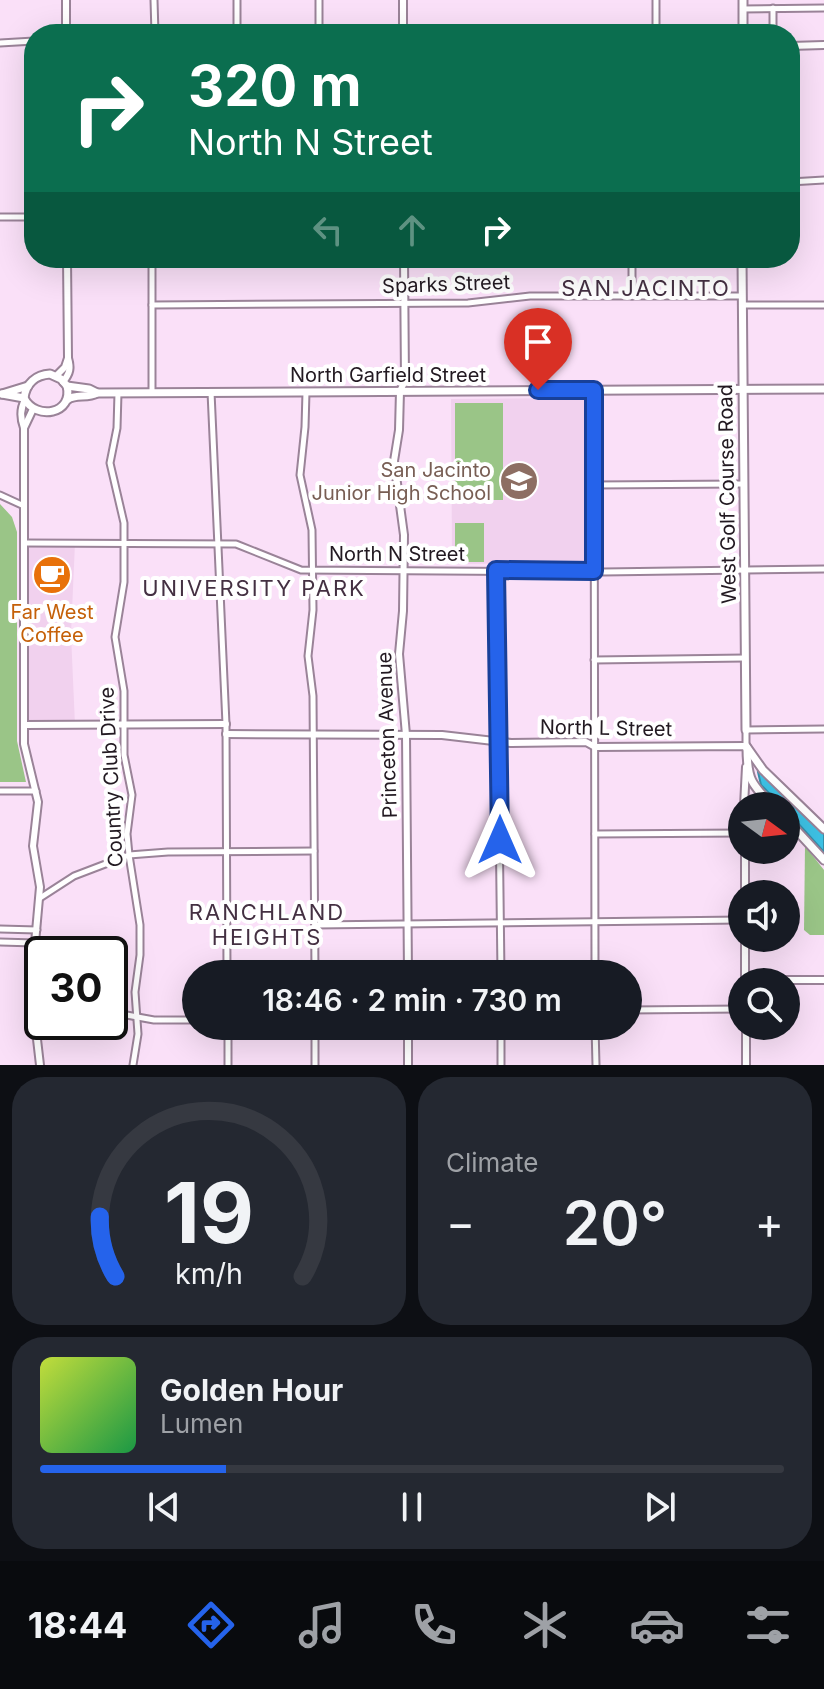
<!DOCTYPE html>
<html lang="en">
<head>
<meta charset="utf-8">
<style>
  :root { --surface:#171b24; --page:#242831; --text:#f1f3f6; --muted:#9ea1a6; --line:#363941; --accent:#2563eb }
  body { margin:0; font-family:Inter,sans-serif; background:var(--page); color:var(--text); height:100vh; display:flex; flex-direction:column; font-size:30px; white-space:nowrap }
  * { box-sizing:border-box; margin:0 }
  p { font-size:26px; color:var(--muted) }
  .icon { flex:none; width:44px; height:44px; fill:none; stroke:currentColor; stroke-width:2; stroke-linecap:round; stroke-linejoin:round }
  .map { position:relative; height:1065px; overflow:hidden }
  .panel { display:flex; flex-direction:column; gap:12px; padding:12px; background:#0d0f14; flex:1 }
  .panel>* { flex:none }
  .banner { position:absolute; left:24px; top:24px; width:776px; height:244px; border-radius:32px; box-shadow:0 8px 32px #0002; background:#0b6e4f; color:#fff; overflow:hidden }
  .needle { width:52px; rotate:105deg }
  .controls { position:absolute; left:728px; top:792px; display:grid; gap:16px }
  .controls a { display:grid; place-items:center; width:72px; height:72px; border-radius:50%; background:var(--surface); box-shadow:0 8px 32px #0002; font-size:40px }
  .speed { position:absolute; left:24px; top:936px; display:flex; gap:16px; font-size:40px; font-weight:700; text-align:center }
  .speed>* { display:grid; place-content:center; width:104px; height:104px; border-radius:50%; background:var(--surface); box-shadow:0 8px 32px #0002; line-height:1 }
  .speed .limit { border:4px solid #111; border-radius:12px; background:#fff; color:#111 }
  .pin { position:absolute; display:grid; place-items:center; width:68px; height:68px; color:#fff; margin:-82px -34px; border-radius:50% 50% 50% 0; rotate:-45deg; box-shadow:0 0 8px #0007 }
  .pin .icon { rotate:45deg }
  .me { position:absolute; width:88px; margin:-44px; rotate:0deg; stroke-linejoin:round; filter:drop-shadow(0 0 6px #0008) }
  .turn { display:flex; align-items:center; gap:28px; height:168px; padding:0 32px; font-size:36px }
  .turn .icon { width:104px; height:104px; stroke-width:2.5 }
  .turn b { display:block; font-size:56px; line-height:68px }
  .lanes { display:flex; align-items:center; height:76px; padding:0 32px; background:#0003; justify-content:center; gap:40px; direction:ltr }
  .lanes .off { opacity:.35 }
  .big { font-size:60px; font-weight:600; line-height:1.1 }
  .panel .tile { flex:1; display:flex; flex-direction:column; justify-content:center; gap:12px; min-width:0; padding:0 28px; border-radius:32px; background:var(--page) }
  .panel .dial { align-items:center; gap:0 }
  .dial svg { height:208px; overflow:visible; fill:none; stroke:var(--line); stroke-width:7; stroke-linecap:round; text-anchor:middle }
  .dial text { fill:var(--text); stroke:none }
  .song { display:flex; align-items:center; gap:24px }
  .cover { width:96px; height:96px; border-radius:12px; background:linear-gradient(135deg,hsl(70 70% 55%),hsl(140 70% 35%)) }
  .played { height:8px; border-radius:4px; background:linear-gradient(90deg,var(--accent) 25%,var(--line) 25%) }
  .keys { display:flex; justify-content:space-around; direction:ltr }
  .heat { display:flex; justify-content:space-between; align-items:center; font-size:44px; direction:ltr }
  .panel .tiles { flex:1; display:grid; gap:12px; grid-template-columns:1fr 1fr }
  .tile:last-child { grid-column:span 2 }
  .trip { position:absolute; left:182px; top:960px; width:460px; height:80px; border-radius:40px; background:var(--surface); box-shadow:0 8px 32px #0002; font-weight:600; line-height:80px; text-align:center }
  .tabs { display:flex; height:128px; justify-content:space-around; align-items:center; background:#090b0e; color:var(--muted) }
  .tabs .icon { width:56px; height:56px }
  .tabs .on { color:var(--accent) }
  .tabs b { font-size:36px; color:var(--text) }
  .map>svg:first-child { display:block }
  .built { fill:#f1d1ee }
  .green { fill:#9ac587 }
  .water { fill:#3dc1e4; stroke:#358faa; stroke-width:2 }
  .lines { fill:none; stroke-linecap:round; stroke-linejoin:round }
  .minor-casing { stroke:#9a8398; stroke-width:9 }
  .tertiary-casing { stroke:#9a8398; stroke-width:10 }
  .secondary-casing { stroke:#9a8398; stroke-width:11 }
  .minor { stroke:#fff; stroke-width:5 }
  .tertiary { stroke:#fff; stroke-width:6 }
  .secondary { stroke:#fff; stroke-width:7 }
  .route-casing { stroke:#184099; stroke-width:20 }
  .route { stroke:#2563eb; stroke-width:14 }
  .labels { text-anchor:middle; dominant-baseline:central; stroke-width:8; stroke-linejoin:round; paint-order:stroke }
  .street-label { font-size:20px; fill:#221921; stroke:#fff }
  .education-label { font-size:20px; fill:#785e54; stroke:#fff; text-anchor:end }
  .food-label { font-size:20px; fill:#c56008; stroke:#fff }
  .neighbourhood-label { font-size:22px; letter-spacing:2px; fill:#443042; stroke:#fff }
</style>
</head>
<body>
<div class="map">
<svg width="824" height="1065" viewBox="0 0 824 1065">
  <rect width="100%" height="100%" fill="#fae0f8"/>
  <g class="built">
    <path d="M586,398V563L452,564L451,399Z"/>
    <path d="M24,543H75L71,634L75,725H25Z"/>
  </g>
  <g class="green">
    <rect x="455" y="403" width="48" height="97"/>
    <path d="M0,504L12,517L17,532V741L26,782H0Z"/>
    <rect x="455" y="523" width="29" height="39"/>
    <path d="M805,846L824,870V935H810L804,930Z"/>
  </g>
  <path class="water" d="M761,771L824,834V852L786,810V806H782L761,785L758,772Z"/>
  <g class="lines">
    <g class="minor-casing">
      <g id="minor">
        <path d="M154,0L155,34"/>
        <path d="M237,0V34"/>
        <path d="M319,0V34"/>
        <path d="M656,0V34"/>
        <path d="M773,8V34"/>
        <path d="M743,9L824,8"/>
        <path d="M0,43L34,41"/>
        <path d="M790,182L824,180"/>
        <path d="M0,217H34"/>
        <path d="M632,258V296"/>
        <path d="M152,305L468,303L530,296H741"/>
        <path d="M742,305H824"/>
        <path d="M594,390L595,974"/>
        <path d="M211,392L226,724L227,974"/>
        <path d="M306,392L305,427L300,475L312,530L313,610L308,656L313,696L315,974"/>
        <path d="M118,393L117,428L110,463L124,523V582L115,637L124,691V755L132,795L127,834L129,855L140,925V955L135,992L138,1034L133,1065"/>
        <path d="M152,393V258"/>
        <path d="M593,485L743,484"/>
        <path d="M0,495L24,506"/>
        <path d="M24,543L236,544L301,570L603,572L824,569"/>
        <path d="M496,570L501,974"/>
        <path d="M594,660L745,658"/>
        <path d="M746,746V730L824,729"/>
        <path d="M0,791H36"/>
        <path d="M595,834L742,833"/>
        <path d="M40,898L74,876L129,855L168,852L314,851"/>
        <path d="M315,925L742,920"/>
        <path d="M0,929L37,930"/>
        <path d="M0,942L35,943"/>
        <path d="M628,1010L742,1009"/>
        <path d="M110,1012L154,1020H196"/>
        <path d="M228,1026V1065"/>
        <path d="M315,1026V1065"/>
        <path d="M501,1026V1065"/>
        <path d="M595,1026L596,1065"/>
      </g>
    </g>
    <g class="tertiary-casing">
      <g id="tertiary">
        <path d="M66,0V34"/>
        <path d="M403,0V34"/>
        <path d="M790,46L824,45"/>
        <path d="M404,258L405,381L400,391L399,430L394,461L404,535L403,611L399,654L406,735L408,974"/>
        <path d="M56,376L65,367L68,358"/>
        <path d="M63,382C70,373 71,368 68,358L67,258"/>
        <path d="M25,400C20,409 20,417 24,428V744L38,802L33,846L40,887L35,943L41,983L35,1022L40,1065"/>
        <path d="M24,428L33,409"/>
        <path d="M24,725L226,724"/>
        <path d="M226,734L442,735L511,743L586,742L595,747L746,746V748"/>
        <path d="M744,806L746,767"/>
        <path d="M745,850V894"/>
        <path d="M745,980H824"/>
        <path d="M745,982V938"/>
        <path d="M408,1026V1065"/>
        <path d="M746,1026V1065"/>
      </g>
    </g>
    <g class="secondary-casing">
      <g id="secondary">
        <path d="M743,0V34"/>
        <path d="M742,258L746,730"/>
        <path d="M50,374L61,379L67,386C74,414 36,421 24,398C26,383 36,375 50,374Z"/>
        <path d="M67,386L89,389L97,393"/>
        <path d="M2,394L28,386"/>
        <path d="M2,394L24,398"/>
        <path d="M67,400C76,393 87,399 97,393L824,389"/>
        <path d="M746,746L763,770L824,829"/>
        <path d="M747,748C747,779 751,784 773,806"/>
        <path d="M786,819L824,860"/>
      </g>
    </g>
    <use href="#minor" class="minor"/>
    <use href="#tertiary" class="tertiary"/>
    <use href="#secondary" class="secondary"/>
  </g>
  <g class="lines">
    <g class="route-casing">
      <path id="route" d="M500,840L496,570L594,571V390H538"/>
    </g>
    <use href="#route" class="route"/>
  </g>
  <defs>
    <g id="school-disc" transform="scale(2)"><circle r="9.5" fill="#8d6e63" stroke="#fff"/><path d="M0-5L7-2L0 1L-7-2ZM-4 1L0 2.5L4 1V4Q0 6-4 4Z" fill="#fff"/></g>
    <g id="cafe-disc" transform="scale(2)"><circle r="9.5" fill="#e8710a" stroke="#fff"/><path d="M-5.5-4.5H6V0H3Q3 3.5 0 3.5H-2.5Q-5.5 3.5-5.5 0ZM3-3.2v2h1.7v-2ZM-6 4.5H4V6H-6Z" fill="#fff"/></g>
  </defs>
  <g fill-rule="evenodd">
    <use href="#school-disc" x="519" y="481"/>
    <use href="#cafe-disc" x="52" y="575"/>
  </g>
  <g class="labels">
    <g class="street-label">
      <text transform="translate(446 284) rotate(-2)">Sparks Street</text>
      <text x="388" y="375">North Garfield Street</text>
      <text transform="translate(727 494) rotate(-91)">West Golf Course Road</text>
      <text x="397" y="554">North N Street</text>
      <text transform="translate(606 728) rotate(1)">North L Street</text>
      <text transform="translate(387 735) rotate(-92)">Princeton Avenue</text>
      <text transform="translate(111 777) rotate(-93)">Country Club Drive</text>
    </g>
    <g class="education-label">
      <text x="491" y="470">San Jacinto<tspan x="491" dy="23">Junior High School</tspan></text>
    </g>
    <g class="food-label">
      <text x="52" y="612">Far West<tspan x="52" dy="23">Coffee</tspan></text>
    </g>
    <g class="neighbourhood-label">
      <text x="646" y="288">SAN JACINTO</text>
      <text x="254" y="588">UNIVERSITY PARK</text>
      <text x="267" y="912">RANCHLAND<tspan x="267" dy="25">HEIGHTS</tspan></text>
    </g>
  </g>
</svg>
<div class="controls">
<a><svg class="needle" viewBox="-14 -14 28 28"><path d="M0-13l5 13h-10z" fill="#e53935"/><path d="M0 13l5-13h-10z" fill="#9ea1a6"/></svg></a>
<a><svg class="icon" aria-label="sound" viewBox="0 0 24 24"><path d="M4 9h4l5-4v14l-5-4H4zM17 9q2 3 0 6"/></svg></a>
<a><svg class="icon" aria-label="search" viewBox="0 0 24 24"><circle cx="10" cy="10" r="6"/><path d="M15 15l6 6"/></svg></a>
</div>
<div class="speed"><div class="limit">30</div></div>
<div class="pin" style="left:538px;top:390px;background:#d93025"><svg class="icon" aria-label="arrive" viewBox="0 0 24 24"><path d="M6 21V4h12l-3 4 3 4H6"/></svg></div>
<svg class="me" style="left:500px;top:840px" viewBox="-20 -20 40 40"><path d="M0-17L14 15 0 8-14 15z" fill="#2563eb" stroke="#fff" stroke-width="4"/></svg>
<div class="trip">18:46 · 2 min · 730 m</div>
<div class="banner">
<div class="turn"><svg class="icon" aria-label="right" viewBox="0 0 24 24"><path d="M7 20v-9h11M14 6l5 5-5 5"/></svg><div><b>320 m</b>North N Street</div></div>
<div class="lanes"><svg class="icon off" aria-label="left" viewBox="0 0 24 24"><path d="M17 20v-9H6M10 6l-5 5 5 5"/></svg><svg class="icon off" aria-label="ahead" viewBox="0 0 24 24"><path d="M12 20V5M6 11l6-6 6 6"/></svg><svg class="icon" aria-label="right" viewBox="0 0 24 24"><path d="M7 20v-9h11M14 6l5 5-5 5"/></svg></div>
</div>
</div>
<section class="panel">
<div class="tiles">
<div class="tile dial"><svg viewBox="0 0 100 80">
<path d="M14 69A42 42 0 1 1 86 69"/>
<path d="M14 69A42 42 0 0 1 8 46" stroke="#2563eb"/>
<text x="50" y="56" font-size="32" font-weight="700">19</text>
<text x="50" y="72" font-size="11">km/h</text>
</svg></div>
<div class="tile"><p>Climate</p>
<div class="heat"><a>−</a><b class="big">20°</b><a>+</a></div>
</div>
<div class="tile">
<div class="song"><i class="cover"></i><div><b>Golden Hour</b><p>Lumen</p></div></div>
<div class="played"></div>
<div class="keys"><svg class="icon" aria-label="previous" viewBox="0 0 24 24"><path d="M18 5L8 12l10 7zM5 5v14"/></svg><svg class="icon" aria-label="pause" viewBox="0 0 24 24"><path d="M8 5v14M16 5v14"/></svg><svg class="icon" aria-label="next" viewBox="0 0 24 24"><path d="M6 5l10 7-10 7zM19 5v14"/></svg></div>
</div>
</div>
</section>
<nav class="tabs">
<b>18:44</b>
<svg class="icon on" aria-label="directions" viewBox="0 0 24 24"><path d="M12 3l9 9-9 9-9-9zM9 14v-3h6M13 9l2 2-2 2"/></svg>
<svg class="icon" aria-label="music" viewBox="0 0 24 24"><path d="M9 18V5l10-2v13"/><circle cx="6" cy="18" r="3"/><circle cx="16" cy="16" r="3"/></svg>
<svg class="icon" aria-label="phone" viewBox="0 0 24 24"><path d="M5 4h4l2 5-3 2q2 4 5 5l2-3 5 2v4C11 20 4 13 5 4z"/></svg>
<svg class="icon" aria-label="climate" viewBox="0 0 24 24"><path d="M12 3v18M4 7l16 10M4 17L20 7"/></svg>
<svg class="icon" aria-label="car" viewBox="0 0 24 24"><path d="M5 17H2v-5l4-1 3-4h7l3 4 3 1v5h-3M9 17h6M6 11h13"/><circle cx="7" cy="17" r="2"/><circle cx="17" cy="17" r="2"/></svg>
<svg class="icon" aria-label="filters" viewBox="0 0 24 24"><path d="M4 7h16M4 17h16"/><circle cx="9" cy="7" r="2"/><circle cx="15" cy="17" r="2"/></svg>
</nav>
</body>
</html>
